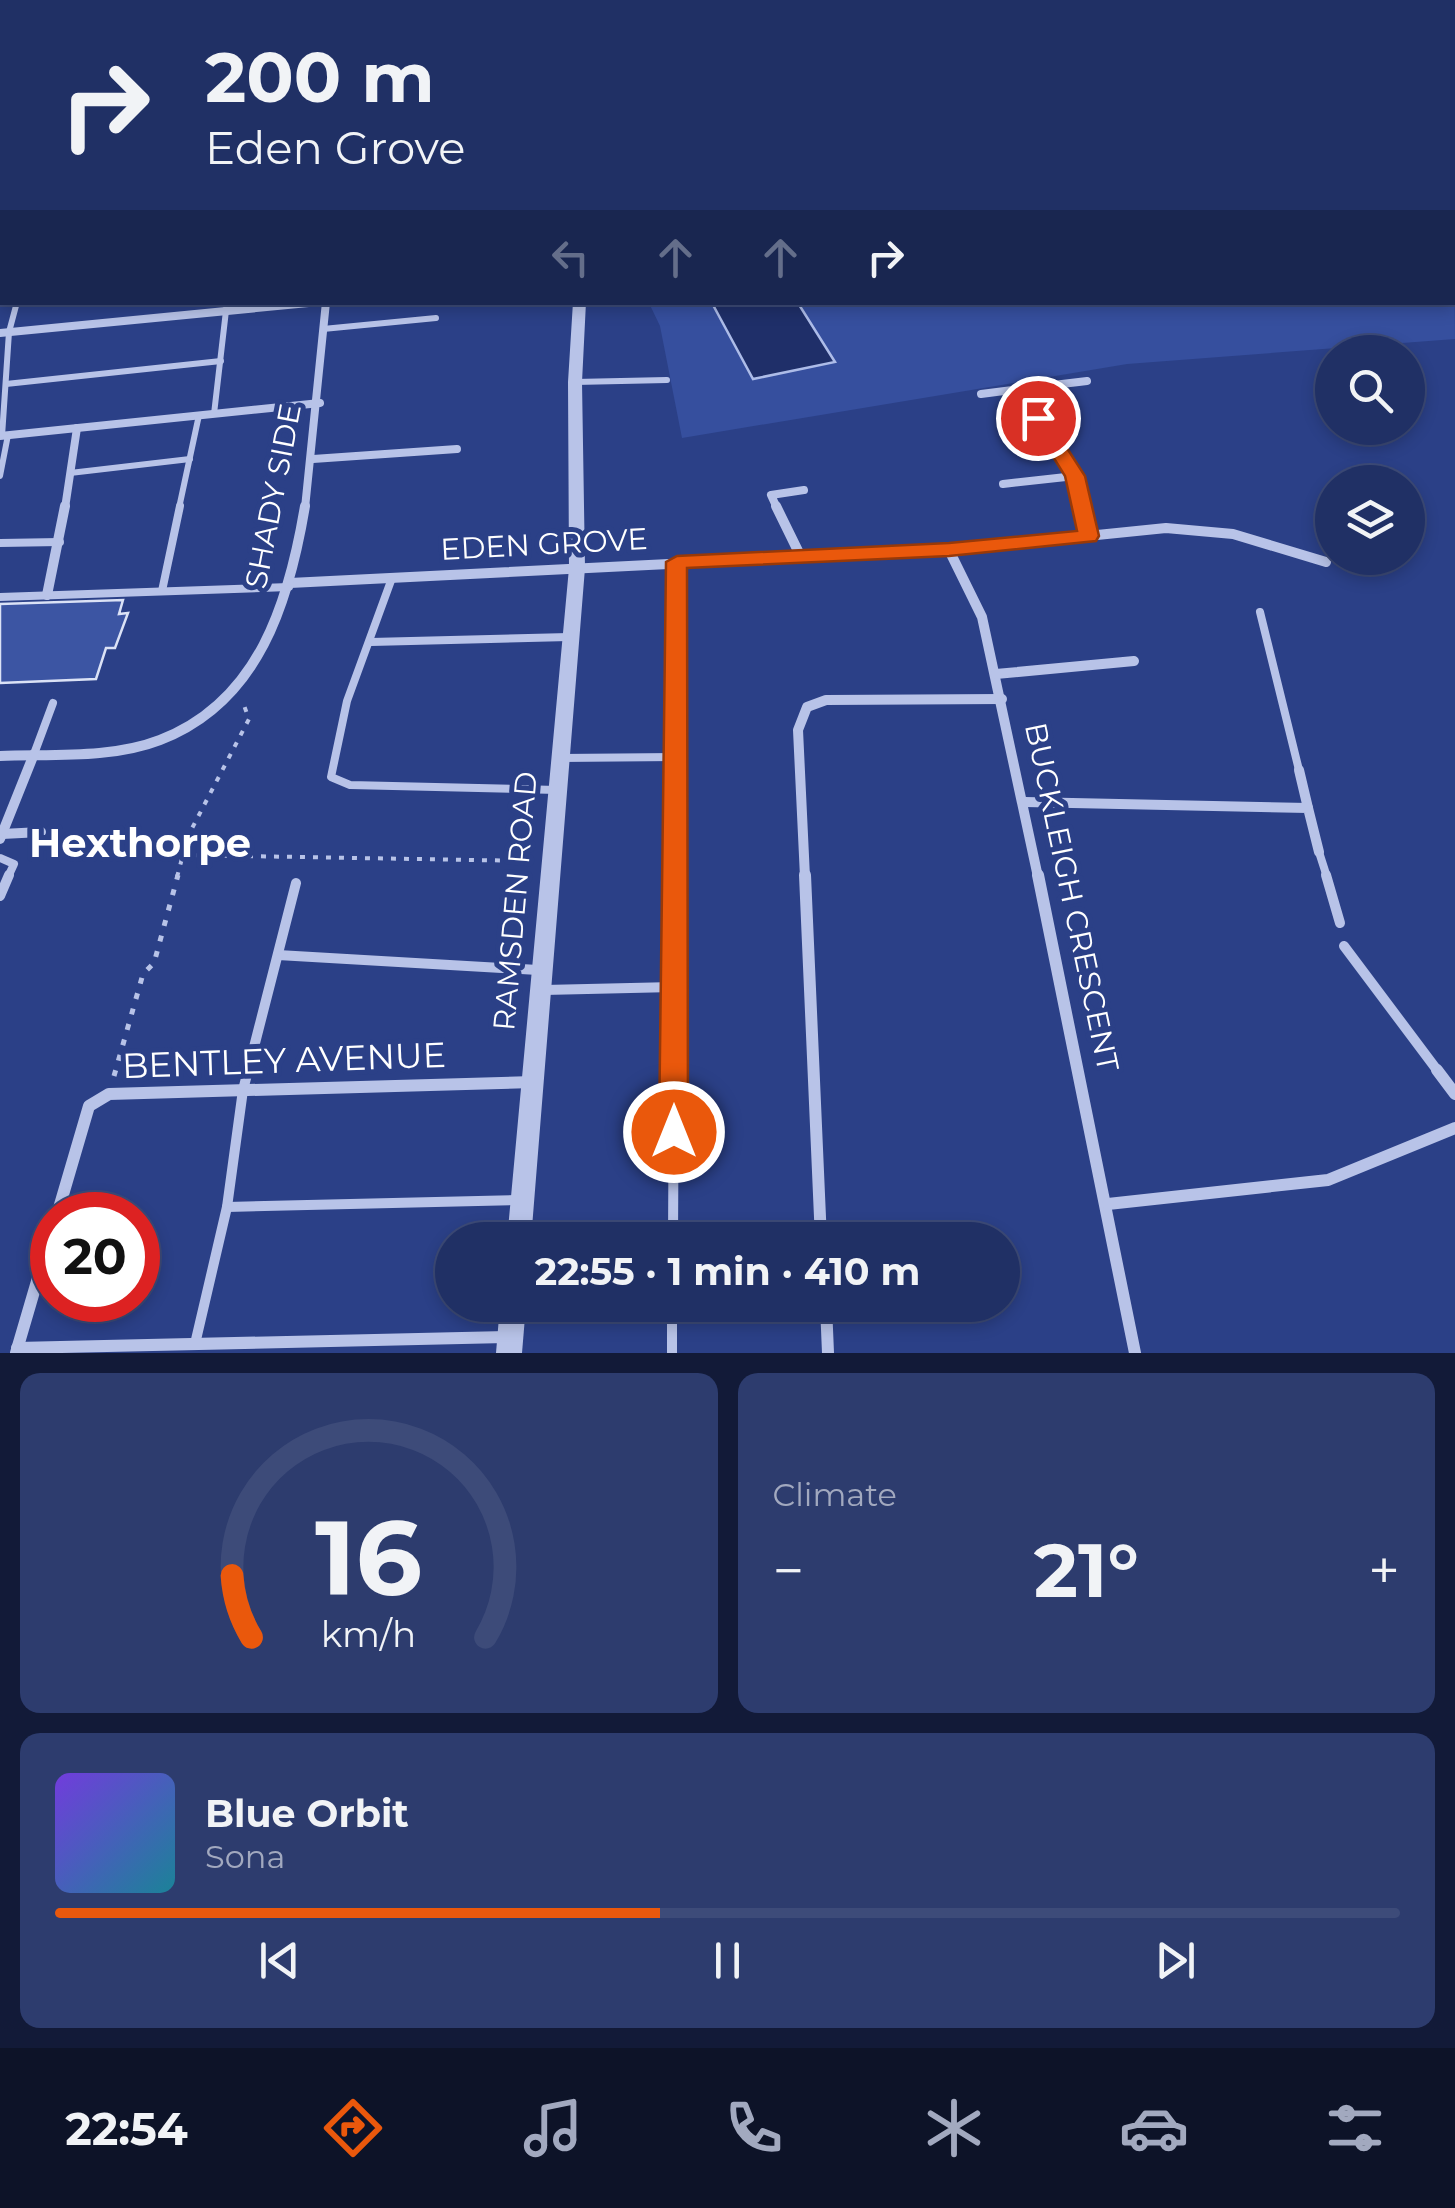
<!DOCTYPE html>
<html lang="en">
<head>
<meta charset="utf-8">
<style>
  :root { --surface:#203065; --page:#2d3c6e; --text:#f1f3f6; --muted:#a2a9bf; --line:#3d4b79; --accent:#ea580c }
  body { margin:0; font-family:Montserrat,sans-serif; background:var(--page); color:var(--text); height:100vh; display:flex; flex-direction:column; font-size:38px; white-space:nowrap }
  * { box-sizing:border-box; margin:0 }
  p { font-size:32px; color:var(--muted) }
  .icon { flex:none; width:55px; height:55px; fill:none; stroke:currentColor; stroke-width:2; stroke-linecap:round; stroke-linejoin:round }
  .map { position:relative; height:1353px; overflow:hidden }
  .side { display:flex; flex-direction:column; gap:20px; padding:20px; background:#121a38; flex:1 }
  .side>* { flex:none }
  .top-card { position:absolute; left:0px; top:0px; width:1455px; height:305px; box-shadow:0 5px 15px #0003,0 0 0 2px var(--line); background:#203065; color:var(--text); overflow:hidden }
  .tools { position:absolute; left:1315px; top:335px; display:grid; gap:20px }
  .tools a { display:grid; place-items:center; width:110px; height:110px; border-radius:50%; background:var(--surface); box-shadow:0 5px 15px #0003,0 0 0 2px var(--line); font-size:50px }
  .speed { position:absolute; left:30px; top:1192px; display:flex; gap:20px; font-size:50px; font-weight:700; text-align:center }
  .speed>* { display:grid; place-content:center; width:130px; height:130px; border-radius:50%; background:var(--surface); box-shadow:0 5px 15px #0003,0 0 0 2px var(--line); line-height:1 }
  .speed .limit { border:15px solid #d22; background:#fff; color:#111 }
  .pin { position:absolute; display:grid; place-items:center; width:85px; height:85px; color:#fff; margin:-42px; border:5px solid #fff; border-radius:50%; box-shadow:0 2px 10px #0007 }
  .me { position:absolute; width:110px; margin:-55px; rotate:0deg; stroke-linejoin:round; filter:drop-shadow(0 0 8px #0008) }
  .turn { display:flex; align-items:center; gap:35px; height:210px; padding:0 40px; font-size:45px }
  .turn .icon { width:130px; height:130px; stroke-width:2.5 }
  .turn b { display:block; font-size:70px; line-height:85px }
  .lanes { display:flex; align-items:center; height:95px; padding:0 40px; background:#0003; justify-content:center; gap:50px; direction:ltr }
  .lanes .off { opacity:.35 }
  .big { font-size:75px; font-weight:700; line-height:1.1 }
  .side .widget { flex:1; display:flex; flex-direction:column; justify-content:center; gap:15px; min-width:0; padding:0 35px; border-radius:20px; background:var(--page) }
  .side .dial { align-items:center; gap:0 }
  .dial svg { height:260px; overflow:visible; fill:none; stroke:var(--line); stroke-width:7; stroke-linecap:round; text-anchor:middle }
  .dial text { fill:var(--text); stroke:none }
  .song { display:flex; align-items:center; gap:30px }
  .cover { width:120px; height:120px; border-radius:15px; background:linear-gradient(135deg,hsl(260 70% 55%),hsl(190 70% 35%)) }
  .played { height:10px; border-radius:5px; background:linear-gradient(90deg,var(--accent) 45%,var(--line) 45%) }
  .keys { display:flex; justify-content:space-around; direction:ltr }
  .heat { display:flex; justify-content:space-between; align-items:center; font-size:55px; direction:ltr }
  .side .tiles { flex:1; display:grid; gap:20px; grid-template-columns:1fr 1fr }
  .widget:last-child { grid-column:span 2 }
  .trip { position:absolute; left:435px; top:1222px; width:585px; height:100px; border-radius:50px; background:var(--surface); box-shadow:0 5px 15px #0003,0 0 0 2px var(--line); font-weight:700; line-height:100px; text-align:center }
  .dock { display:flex; height:160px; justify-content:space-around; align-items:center; background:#0d1328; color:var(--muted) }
  .dock .icon { width:70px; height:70px }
  .dock .active { color:var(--accent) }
  .dock b { font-size:45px; color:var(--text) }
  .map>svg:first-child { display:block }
  .green { fill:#364f9e }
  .water { fill:#1f2f69; stroke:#adbce8; stroke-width:2.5 }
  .building { fill:#3c55a3; stroke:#dbe2f6; stroke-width:2.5 }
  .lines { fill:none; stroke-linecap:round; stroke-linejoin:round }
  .path-far2 { stroke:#b8c3e8; stroke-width:2.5; stroke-dasharray:2.5 5; stroke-linecap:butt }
  .path-far1 { stroke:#b8c3e8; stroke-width:4; stroke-dasharray:5 8; stroke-linecap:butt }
  .path { stroke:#b8c3e8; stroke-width:5; stroke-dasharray:6 10; stroke-linecap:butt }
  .service-far2 { stroke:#b8c3e8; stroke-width:6 }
  .service-far1 { stroke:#b8c3e8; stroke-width:8 }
  .service { stroke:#b8c3e8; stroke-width:10 }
  .minor-far2 { stroke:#b8c3e8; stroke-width:8 }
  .minor-far1 { stroke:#b8c3e8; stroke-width:10 }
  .minor { stroke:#b8c3e8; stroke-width:12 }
  .tertiary { fill:#b8c3e8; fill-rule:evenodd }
  .route { fill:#ea580c; stroke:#983908; stroke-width:2.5 }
  .labels { text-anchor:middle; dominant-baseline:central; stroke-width:10; stroke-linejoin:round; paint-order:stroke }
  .street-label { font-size:30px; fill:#fff; stroke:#2b4087 }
  .near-street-label { font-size:35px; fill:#fff; stroke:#2b4087 }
  .district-label { font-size:40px; font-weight:bold; fill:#fff; stroke:#2b4087 }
</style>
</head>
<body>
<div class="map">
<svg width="1455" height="1353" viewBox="0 0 1455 1353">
  <rect width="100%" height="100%" fill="#2b4087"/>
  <g class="green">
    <path d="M605,0H1320L1323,2H606Z"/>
    <path d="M1453,124L1455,339L1127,364L682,438L660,326L649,303L1452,302Z"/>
  </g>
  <path class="water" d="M712,303H798L835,362L753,379Z"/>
  <path class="building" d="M123,600L119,614L128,613L115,648H106L96,679L0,683V604Z"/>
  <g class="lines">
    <path class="path-far2" d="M1419,0L1423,2"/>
    <g class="path-far1">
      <path d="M183,855L532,861"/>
      <path d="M177,877L188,836L249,719L242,700"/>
    </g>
    <path class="path" d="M114,1076L143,974L154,963L178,875"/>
    <g class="service-far2">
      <path d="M323,329L436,318"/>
      <path d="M575,382L667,380"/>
      <path d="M6,384L221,361"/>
      <path d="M214,414L227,302"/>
      <path d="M2,436L9,332L17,302"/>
      <path d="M70,473L190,459"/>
      <path d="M0,476L8,435"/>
      <path d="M179,508L199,415"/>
    </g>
    <g class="service-far1">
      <path d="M0,543L60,542"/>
      <path d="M392,578L347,701L331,777L350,785L557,790"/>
      <path d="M162,591L180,506"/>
      <path d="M0,597L289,587"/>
      <path d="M1260,612L1299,770"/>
      <path d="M371,642L569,637"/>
      <path d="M34,754L53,703"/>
      <path d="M560,758L676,757"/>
      <path d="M1319,852L1327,877"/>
      <path d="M0,858L14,864L8,877"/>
      <path d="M675,877L677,562"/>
    </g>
    <g class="service">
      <path d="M1326,875L1340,923"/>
      <path d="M0,896L9,875"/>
      <path d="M1344,946L1437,1070"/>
      <path d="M278,955L538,970"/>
      <path d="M544,990L674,987"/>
      <path d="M227,1207L517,1200"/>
      <path d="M673,1240L675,875"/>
      <path d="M672,1305V1353"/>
      <path d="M195,1344L227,1207L243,1090L296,883"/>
    </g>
    <g class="minor-far2">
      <path d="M0,333L319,302"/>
      <path d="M981,394L1020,389"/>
      <path d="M0,436L320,403"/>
      <path d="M313,459L457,449"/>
      <path d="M1003,484L1075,476"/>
      <path d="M65,508L77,428"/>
      <path d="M305,508L326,302"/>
      <path d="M777,508L771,495L804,490"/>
      <path d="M1083,508L1075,476L1020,389L1087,381"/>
    </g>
    <g class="minor-far1">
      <path d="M776,506L800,555"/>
      <path d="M1082,506L1089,536"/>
      <path d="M949,550L982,617L1038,877"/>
      <path d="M290,583L949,550L1166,528L1233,534L1326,562"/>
      <path d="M47,595L65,506"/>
      <path d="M996,674L1134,661"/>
      <path d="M0,756C51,754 111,759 160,740C259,702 289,602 305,506"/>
      <path d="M1299,770L1308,808"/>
      <path d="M1025,802L1308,808L1319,852"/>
      <path d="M2,834L41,832"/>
      <path d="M0,839L34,754"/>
      <path d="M805,877L798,730L807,707L826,700L1002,699"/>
    </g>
    <g class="minor">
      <path d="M805,875L821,1240"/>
      <path d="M1038,875L1135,1353"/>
      <path d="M1437,1070L1455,1094"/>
      <path d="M1108,1204L1328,1180L1455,1128"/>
      <path d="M57,1215L89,1106L109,1094L533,1082"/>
      <path d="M826,1305L828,1353"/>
      <path d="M17,1348L506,1337"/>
      <path d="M16,1353L52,1230"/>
    </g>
    <g class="tertiary">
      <path d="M521,0H533L535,2H524Z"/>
      <rect x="0" y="24" width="2" height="6"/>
      <rect x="0" y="92" width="2" height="15"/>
      <path d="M573,302H586L582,382L585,568L531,1240H507L569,568L568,382Z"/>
      <path d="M500,1305H526L522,1353H496Z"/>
    </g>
  </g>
  <path class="route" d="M1038,413L1045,414L1085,476L1099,536L1096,541L949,556L687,568L688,1132L684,1141L674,1145L663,1141L659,1132L666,562L677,556L949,543L1077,531L1065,476L1029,418Z"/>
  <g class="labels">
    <g class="street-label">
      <text transform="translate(273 496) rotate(-79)">SHADY SIDE</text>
      <text transform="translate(544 544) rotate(-3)">EDEN GROVE</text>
      <text transform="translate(1072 897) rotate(78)">BUCKLEIGH CRESCENT</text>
      <text transform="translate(515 901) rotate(-85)">RAMSDEN ROAD</text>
    </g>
    <g class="near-street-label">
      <text transform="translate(284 1060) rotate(-2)">BENTLEY AVENUE</text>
    </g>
    <g class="district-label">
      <text x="140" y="842">Hexthorpe</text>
    </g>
  </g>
</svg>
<div class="tools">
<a><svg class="icon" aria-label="search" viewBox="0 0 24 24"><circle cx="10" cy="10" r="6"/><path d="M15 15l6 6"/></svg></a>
<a><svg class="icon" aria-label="layers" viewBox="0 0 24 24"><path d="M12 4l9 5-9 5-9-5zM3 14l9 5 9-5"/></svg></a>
</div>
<div class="speed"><div class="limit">20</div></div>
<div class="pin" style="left:1038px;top:418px;background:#d93025"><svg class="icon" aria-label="arrive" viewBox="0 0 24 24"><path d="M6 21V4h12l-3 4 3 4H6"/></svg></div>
<svg class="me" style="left:674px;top:1132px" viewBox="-20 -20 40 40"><circle r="17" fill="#ea580c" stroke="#fff" stroke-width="3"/><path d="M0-11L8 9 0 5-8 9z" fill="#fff"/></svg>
<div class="trip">22:55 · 1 min · 410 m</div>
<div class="top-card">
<div class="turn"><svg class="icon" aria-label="right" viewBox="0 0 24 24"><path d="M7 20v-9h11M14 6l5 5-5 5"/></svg><div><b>200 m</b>Eden Grove</div></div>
<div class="lanes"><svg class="icon off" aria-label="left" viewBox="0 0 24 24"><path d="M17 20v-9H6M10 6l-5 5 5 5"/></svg><svg class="icon off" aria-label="ahead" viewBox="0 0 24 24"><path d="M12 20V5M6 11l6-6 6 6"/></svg><svg class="icon off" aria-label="ahead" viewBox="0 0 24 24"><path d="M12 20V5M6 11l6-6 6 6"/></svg><svg class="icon" aria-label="right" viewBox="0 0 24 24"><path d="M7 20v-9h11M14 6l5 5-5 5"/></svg></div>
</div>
</div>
<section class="side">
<div class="tiles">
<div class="widget dial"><svg viewBox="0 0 100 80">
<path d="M14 69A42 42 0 1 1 86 69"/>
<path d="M14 69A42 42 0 0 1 8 50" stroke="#ea580c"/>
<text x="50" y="56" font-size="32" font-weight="700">16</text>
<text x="50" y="72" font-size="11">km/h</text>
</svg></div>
<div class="widget"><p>Climate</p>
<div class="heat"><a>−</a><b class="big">21°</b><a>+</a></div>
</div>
<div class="widget">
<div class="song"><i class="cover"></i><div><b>Blue Orbit</b><p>Sona</p></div></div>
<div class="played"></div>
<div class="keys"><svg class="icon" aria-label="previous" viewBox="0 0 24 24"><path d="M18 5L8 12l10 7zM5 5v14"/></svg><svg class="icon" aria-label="pause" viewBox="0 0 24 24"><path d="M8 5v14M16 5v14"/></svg><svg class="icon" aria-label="next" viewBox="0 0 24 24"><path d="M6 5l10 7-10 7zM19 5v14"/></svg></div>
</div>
</div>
</section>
<nav class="dock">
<b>22:54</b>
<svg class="icon active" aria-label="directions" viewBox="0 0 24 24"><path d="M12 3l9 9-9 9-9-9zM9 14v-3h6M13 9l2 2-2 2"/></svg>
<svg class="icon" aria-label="music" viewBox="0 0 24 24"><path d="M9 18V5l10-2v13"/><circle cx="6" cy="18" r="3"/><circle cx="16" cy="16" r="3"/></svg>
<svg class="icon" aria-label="phone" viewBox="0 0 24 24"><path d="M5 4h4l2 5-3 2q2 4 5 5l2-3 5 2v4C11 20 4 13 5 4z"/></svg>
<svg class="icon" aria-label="climate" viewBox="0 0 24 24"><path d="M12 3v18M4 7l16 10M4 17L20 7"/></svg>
<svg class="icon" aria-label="car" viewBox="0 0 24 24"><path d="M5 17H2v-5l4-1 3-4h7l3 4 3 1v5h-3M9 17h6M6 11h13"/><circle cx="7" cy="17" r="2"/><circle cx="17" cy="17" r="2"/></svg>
<svg class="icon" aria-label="filters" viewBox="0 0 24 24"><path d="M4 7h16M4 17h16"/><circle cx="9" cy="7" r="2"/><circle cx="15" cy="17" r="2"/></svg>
</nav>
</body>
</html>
